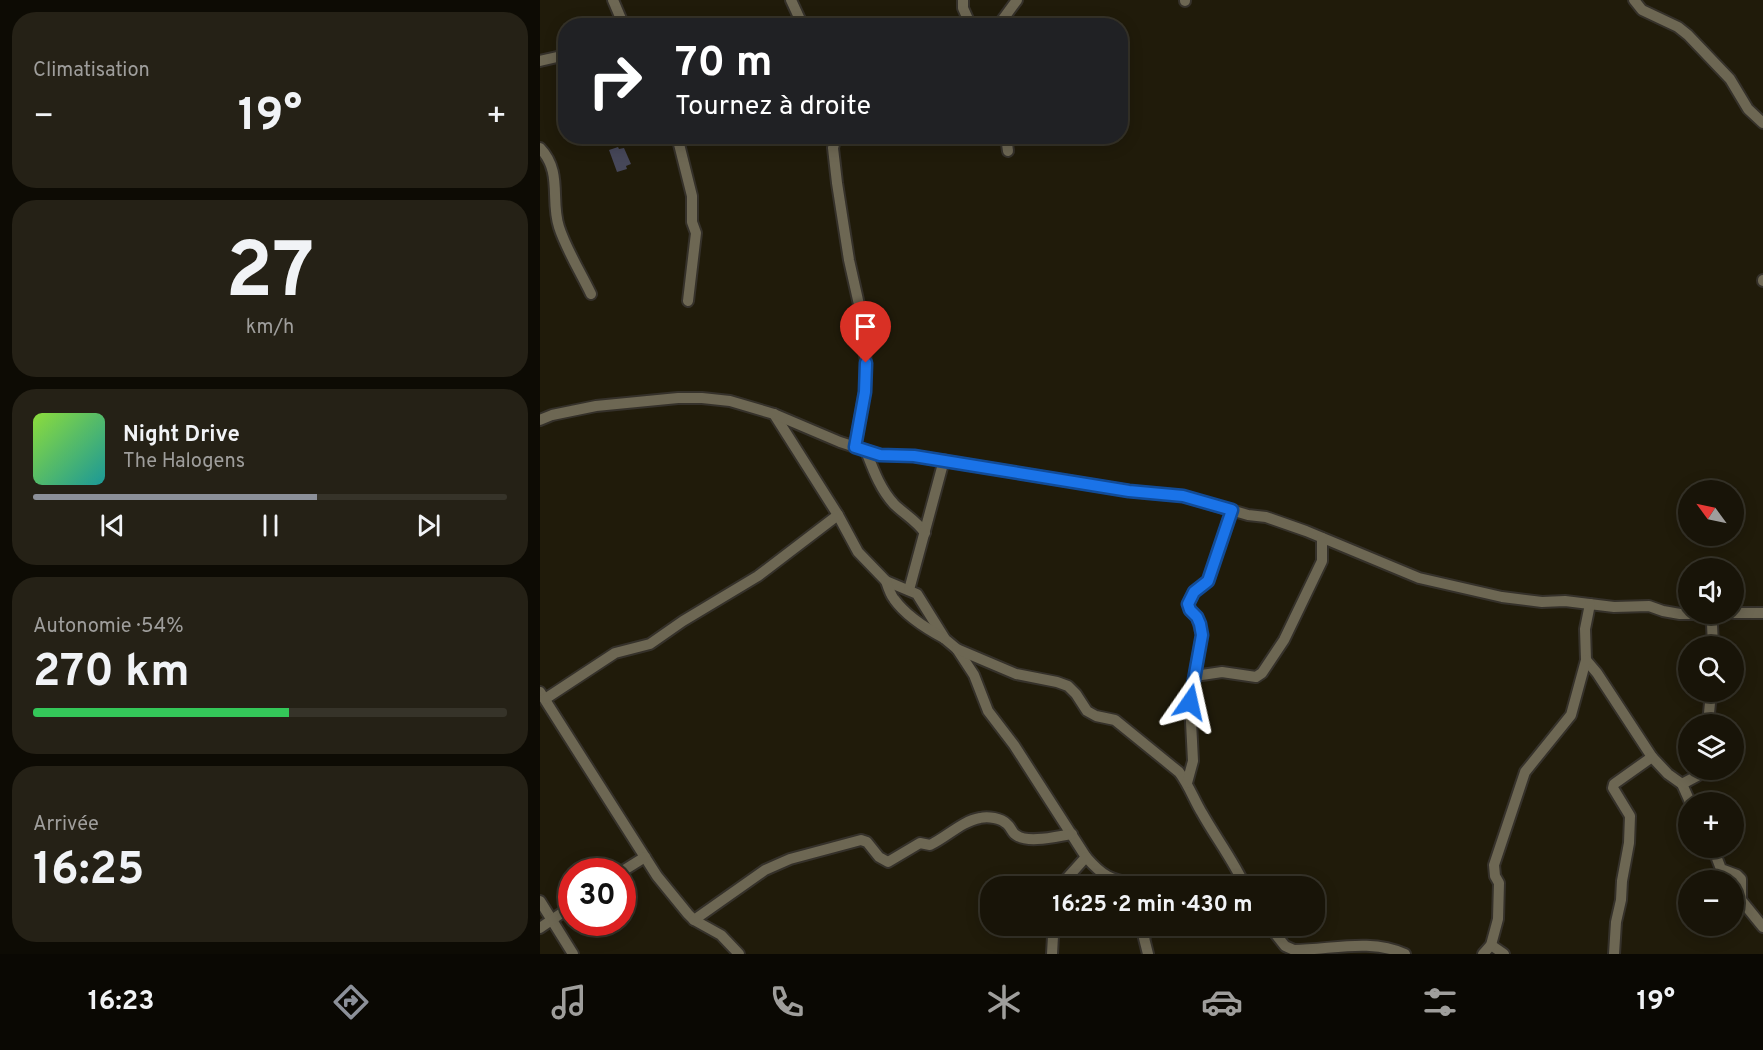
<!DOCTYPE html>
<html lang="fr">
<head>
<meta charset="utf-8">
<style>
  :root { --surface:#181408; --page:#252116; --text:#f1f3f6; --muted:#9f9e9c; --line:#363329; --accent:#8c9099 }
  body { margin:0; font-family:Overpass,sans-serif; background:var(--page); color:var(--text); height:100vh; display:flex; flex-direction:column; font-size:22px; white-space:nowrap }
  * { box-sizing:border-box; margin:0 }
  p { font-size:20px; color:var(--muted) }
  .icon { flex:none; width:33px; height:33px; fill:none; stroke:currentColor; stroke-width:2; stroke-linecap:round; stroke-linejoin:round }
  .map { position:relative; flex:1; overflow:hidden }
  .sheet { display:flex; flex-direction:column; gap:12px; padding:12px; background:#0d0b04; width:540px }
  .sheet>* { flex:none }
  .guide { position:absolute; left:18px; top:18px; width:570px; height:126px; border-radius:24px; box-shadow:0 3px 15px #0003,0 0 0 2px var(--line); background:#202124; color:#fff; overflow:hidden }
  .needle { width:39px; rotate:303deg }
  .fabs { position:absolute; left:1138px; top:480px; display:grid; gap:12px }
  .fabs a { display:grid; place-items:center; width:66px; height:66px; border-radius:50%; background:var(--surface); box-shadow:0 3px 15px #0003,0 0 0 2px var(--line); font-size:30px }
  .speed { position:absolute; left:18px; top:858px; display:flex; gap:12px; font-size:30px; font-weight:700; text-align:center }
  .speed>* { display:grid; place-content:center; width:78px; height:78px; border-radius:50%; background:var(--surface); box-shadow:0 3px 15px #0003,0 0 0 2px var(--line); line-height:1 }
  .speed .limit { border:9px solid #d22; background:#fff; color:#111 }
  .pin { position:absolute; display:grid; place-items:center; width:51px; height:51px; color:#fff; margin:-62px -26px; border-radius:50% 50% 50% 0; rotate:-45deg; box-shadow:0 0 6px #0007 }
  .pin .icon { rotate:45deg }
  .me { position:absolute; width:66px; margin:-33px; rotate:11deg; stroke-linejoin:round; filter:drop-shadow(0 0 4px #0008) }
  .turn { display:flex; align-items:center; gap:21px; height:126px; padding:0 18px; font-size:27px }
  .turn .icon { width:78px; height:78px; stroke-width:2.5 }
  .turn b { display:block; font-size:42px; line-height:51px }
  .big { font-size:45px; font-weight:700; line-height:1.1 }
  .sheet .tile { flex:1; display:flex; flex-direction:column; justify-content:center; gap:9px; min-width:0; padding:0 21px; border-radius:24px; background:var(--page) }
  .sheet .dial { align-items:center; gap:0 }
  .dial b { font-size:78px; line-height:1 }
  .song { display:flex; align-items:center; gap:18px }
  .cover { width:72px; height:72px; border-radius:9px; background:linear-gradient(135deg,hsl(90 70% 55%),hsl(180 70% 35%)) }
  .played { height:6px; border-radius:3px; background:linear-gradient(90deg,var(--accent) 60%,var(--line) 60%) }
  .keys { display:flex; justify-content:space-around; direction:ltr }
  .heat { display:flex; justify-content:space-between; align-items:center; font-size:33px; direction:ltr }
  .charge { height:9px; border-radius:4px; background:linear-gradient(90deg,#34c759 54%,var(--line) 0) }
  .trip { position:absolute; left:440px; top:876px; width:345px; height:60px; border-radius:24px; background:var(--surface); box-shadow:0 3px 15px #0003,0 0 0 2px var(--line); font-weight:700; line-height:60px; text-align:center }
  .menu { display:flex; height:96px; justify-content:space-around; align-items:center; background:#0a0803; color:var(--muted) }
  .menu .icon { width:42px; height:42px }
  .menu .active { color:var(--accent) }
  .menu b { font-size:27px; color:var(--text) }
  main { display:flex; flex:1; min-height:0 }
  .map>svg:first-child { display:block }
  .building { fill:#464759 }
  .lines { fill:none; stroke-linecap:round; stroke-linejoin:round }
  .minor-casing { stroke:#35312a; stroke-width:14 }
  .minor { stroke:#6d6753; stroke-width:10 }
  .route-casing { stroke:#114b97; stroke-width:15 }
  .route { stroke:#1a73e8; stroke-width:10 }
</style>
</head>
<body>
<main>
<section class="sheet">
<div class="tile"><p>Climatisation</p>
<div class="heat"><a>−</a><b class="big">19°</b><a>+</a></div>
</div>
<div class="tile dial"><b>27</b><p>km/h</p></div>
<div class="tile">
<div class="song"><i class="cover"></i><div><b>Night Drive</b><p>The Halogens</p></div></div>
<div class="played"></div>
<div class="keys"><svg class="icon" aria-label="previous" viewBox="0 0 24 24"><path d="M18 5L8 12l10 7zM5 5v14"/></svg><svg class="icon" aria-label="pause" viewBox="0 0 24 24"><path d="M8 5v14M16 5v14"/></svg><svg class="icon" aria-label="next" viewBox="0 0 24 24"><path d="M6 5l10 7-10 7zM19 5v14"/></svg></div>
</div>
<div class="tile"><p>Autonomie · 54%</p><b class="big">270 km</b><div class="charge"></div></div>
<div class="tile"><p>Arrivée</p><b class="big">16:25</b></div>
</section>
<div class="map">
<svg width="1223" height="954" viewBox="0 0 1223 954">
  <rect width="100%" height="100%" fill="#201b0a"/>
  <path class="building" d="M78,147L79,149L84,148L91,164L86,166L87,169L77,172L69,150Z"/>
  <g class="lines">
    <g class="minor-casing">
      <g id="minor">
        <path d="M73,0L84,26"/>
        <path d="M251,0L263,26"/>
        <path d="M423,0V8L431,26"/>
        <path d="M645,0V1"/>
        <path d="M1094,0L1102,10L1138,27L1148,35L1190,79L1208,109L1223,123"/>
        <path d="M458,26L477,0"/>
        <path d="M0,61L26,55"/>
        <path d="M137,136L152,196V222L156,233L148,301"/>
        <path d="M296,136L293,148L297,183L309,260L320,309L326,363L325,391L315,447"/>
        <path d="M466,136L468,151"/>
        <path d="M0,148C23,172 10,200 19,227C26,249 41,273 51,294"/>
        <path d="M1223,280V281"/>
        <path d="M234,414L298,515L318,552L346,581L377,594L405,639L417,649L434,675L448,711L474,745L546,857C566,880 572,879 601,886"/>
        <path d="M0,420L12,415L56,406L138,398H162L190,401L234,414L300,442L340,455L374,456L589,491L643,496L708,515L726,517L766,531L879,578L962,597L1002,602L1025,601L1074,607L1109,606L1123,611L1140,614H1181"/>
        <path d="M326,451C333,469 340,489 354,504C364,514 377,521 385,533"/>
        <path d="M346,581C348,587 350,594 354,599C366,616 387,629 404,638"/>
        <path d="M369,590L404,460"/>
        <path d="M1050,604L1045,629L1046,660L1057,673L1112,757L1128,774L1142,784L1150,802"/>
        <path d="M1194,613H1223"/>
        <path d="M1173,646L1172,624L1175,614"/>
        <path d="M417,649L476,674L517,682L528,686L536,694L547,711L556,716L575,720L639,772C649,785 654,800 662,813C676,838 693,860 705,886"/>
        <path d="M655,676L682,672L716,677L722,673L744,640L782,561V538"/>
        <path d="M0,692L117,876L148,914L154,920L181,935L199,954"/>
        <path d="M5,699L75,653L110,644L143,621L218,576L298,515"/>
        <path d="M1168,724L1171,692"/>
        <path d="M647,783L653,761L650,702L662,635L657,617L650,610L648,604L654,592L668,581L692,510"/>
        <path d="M1142,784L1157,776L1162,770"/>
        <path d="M1173,848L1181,869L1197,875L1201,879V900L1223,927"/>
        <path d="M81,872L105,857"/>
        <path d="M520,886L546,857"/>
        <path d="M0,901L33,954"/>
        <path d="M154,920L225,870L250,859L321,840L327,842L339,857L348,862L380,843L390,845C407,837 422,821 440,818C448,816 461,818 467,824C471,827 472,833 476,835C488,844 518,836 532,834"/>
        <path d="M708,926L730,927L745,946L754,950C791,950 829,938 865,954"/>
        <path d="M0,928L32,906"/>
        <path d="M951,945L964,954"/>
        <path d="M512,954L513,936L512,926"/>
        <path d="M608,954L604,938L610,926"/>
        <path d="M943,954L951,945L958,919L959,883L955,876L954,865L985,772L1031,715L1046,660"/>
        <path d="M1074,954L1076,922L1081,900L1082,881L1089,843L1090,816L1073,788L1074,784L1112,757"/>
      </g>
    </g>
    <use href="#minor" class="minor"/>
  </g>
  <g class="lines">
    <g class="route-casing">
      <path id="route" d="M326,363L325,392L315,447L340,455L374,456L589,491L643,496L692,510L668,581L654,592L648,604L650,610L657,617L660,624L662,635L650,702"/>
    </g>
    <use href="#route" class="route"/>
  </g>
</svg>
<div class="fabs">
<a><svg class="needle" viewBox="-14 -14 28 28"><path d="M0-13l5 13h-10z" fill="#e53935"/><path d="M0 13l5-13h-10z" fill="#9f9e9c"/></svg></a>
<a><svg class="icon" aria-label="sound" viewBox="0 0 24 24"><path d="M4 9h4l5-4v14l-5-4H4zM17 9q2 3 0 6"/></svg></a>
<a><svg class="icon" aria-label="search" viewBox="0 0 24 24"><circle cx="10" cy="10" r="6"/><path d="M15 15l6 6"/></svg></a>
<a><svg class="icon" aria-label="layers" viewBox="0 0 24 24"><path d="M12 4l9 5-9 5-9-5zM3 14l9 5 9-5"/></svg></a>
<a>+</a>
<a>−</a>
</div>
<div class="speed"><div class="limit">30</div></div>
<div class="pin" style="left:326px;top:363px;background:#d93025"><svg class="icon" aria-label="arrive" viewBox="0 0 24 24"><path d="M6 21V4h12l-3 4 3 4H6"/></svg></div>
<svg class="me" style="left:650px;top:702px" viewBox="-20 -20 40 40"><path d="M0-17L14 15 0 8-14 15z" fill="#1a73e8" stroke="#fff" stroke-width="4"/></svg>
<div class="trip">16:25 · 2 min · 430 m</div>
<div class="guide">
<div class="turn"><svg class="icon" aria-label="right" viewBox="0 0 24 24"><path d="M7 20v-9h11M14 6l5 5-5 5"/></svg><div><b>70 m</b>Tournez à droite</div></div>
</div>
</div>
</main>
<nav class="menu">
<b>16:23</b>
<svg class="icon active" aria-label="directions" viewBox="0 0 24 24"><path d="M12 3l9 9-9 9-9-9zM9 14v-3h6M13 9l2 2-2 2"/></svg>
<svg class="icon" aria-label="music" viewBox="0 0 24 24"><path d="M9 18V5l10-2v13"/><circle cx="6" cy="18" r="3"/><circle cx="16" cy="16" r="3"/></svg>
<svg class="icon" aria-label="phone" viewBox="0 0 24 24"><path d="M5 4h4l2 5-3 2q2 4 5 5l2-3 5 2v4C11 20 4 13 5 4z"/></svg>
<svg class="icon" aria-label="climate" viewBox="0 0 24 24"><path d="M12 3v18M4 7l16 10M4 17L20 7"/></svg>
<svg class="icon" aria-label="car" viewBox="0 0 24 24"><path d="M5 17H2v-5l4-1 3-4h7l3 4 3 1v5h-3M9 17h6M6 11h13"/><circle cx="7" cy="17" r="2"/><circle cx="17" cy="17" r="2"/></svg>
<svg class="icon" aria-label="filters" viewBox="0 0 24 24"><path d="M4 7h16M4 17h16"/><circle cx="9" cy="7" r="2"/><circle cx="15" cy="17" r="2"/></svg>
<b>19°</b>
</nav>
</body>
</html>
